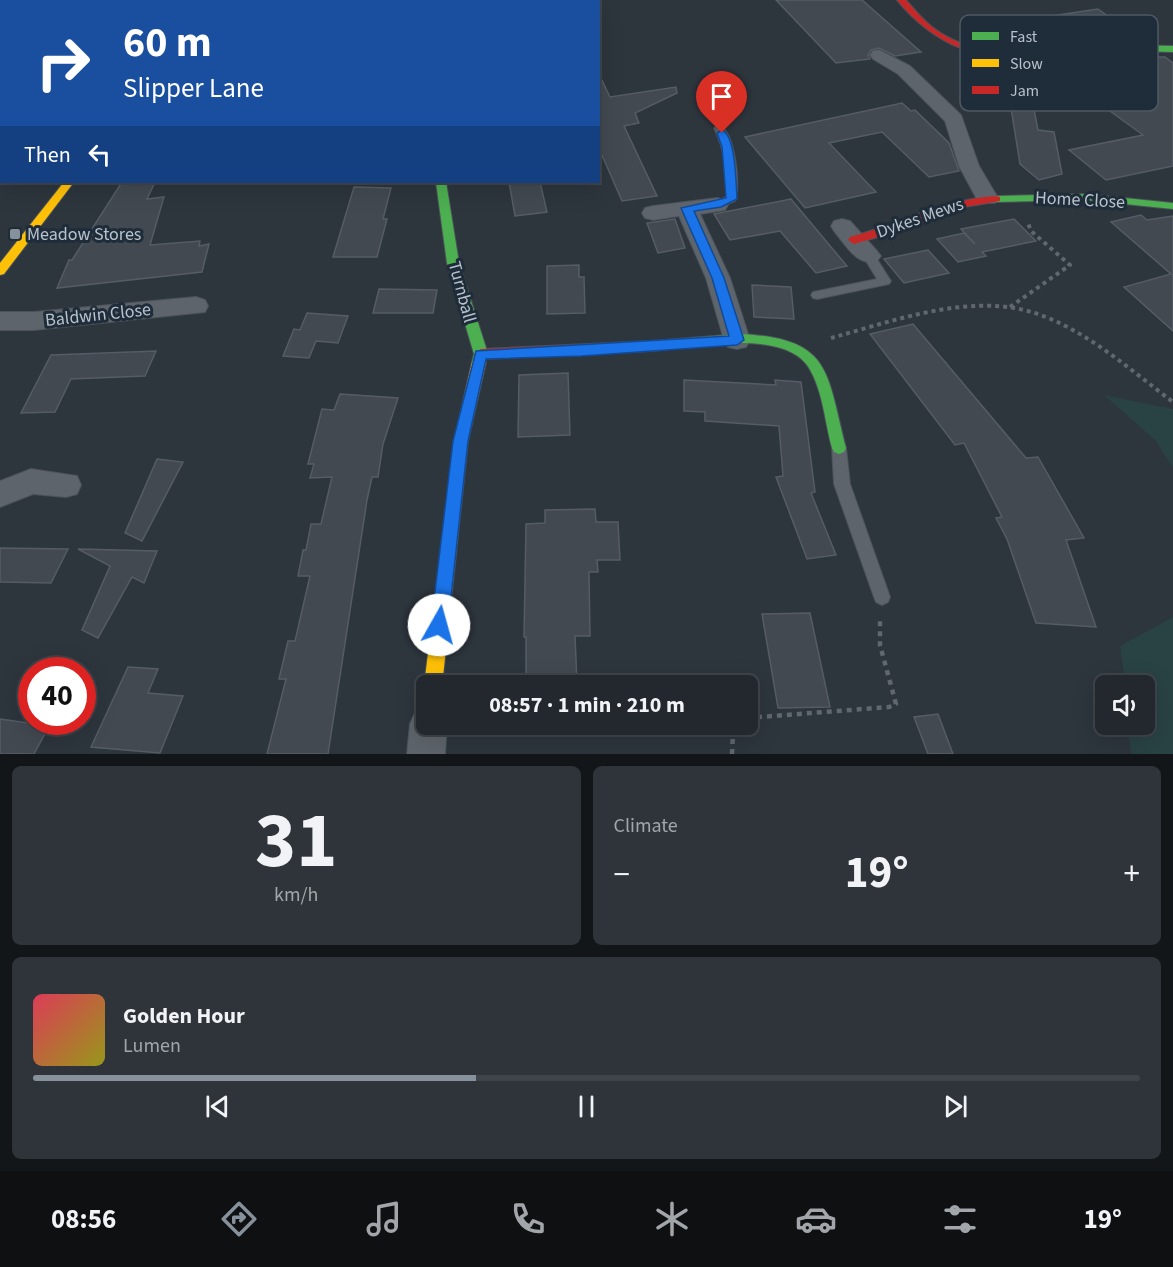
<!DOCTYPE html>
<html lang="en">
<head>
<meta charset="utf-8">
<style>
  :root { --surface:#22282e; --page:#2e343a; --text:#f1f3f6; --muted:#a2a6aa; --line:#3f444a; --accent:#87919b }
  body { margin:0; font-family:"Source Sans 3",sans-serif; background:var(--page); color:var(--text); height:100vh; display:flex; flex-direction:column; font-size:22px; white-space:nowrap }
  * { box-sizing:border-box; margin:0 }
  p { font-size:20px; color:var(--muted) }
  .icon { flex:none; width:33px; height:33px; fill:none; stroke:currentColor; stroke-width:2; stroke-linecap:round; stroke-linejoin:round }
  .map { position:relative; height:754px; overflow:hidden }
  .drawer { display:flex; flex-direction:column; gap:12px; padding:12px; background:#131619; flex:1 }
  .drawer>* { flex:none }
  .top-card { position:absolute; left:0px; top:0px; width:600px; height:183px; box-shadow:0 6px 24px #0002,0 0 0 2px var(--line); background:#1a4fa0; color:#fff; overflow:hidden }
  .tools { position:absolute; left:1095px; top:675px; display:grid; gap:12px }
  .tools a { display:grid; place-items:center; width:60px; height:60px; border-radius:9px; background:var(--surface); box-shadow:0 6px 24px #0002,0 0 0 2px var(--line); font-size:30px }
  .speed { position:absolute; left:18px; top:657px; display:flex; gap:12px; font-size:30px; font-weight:700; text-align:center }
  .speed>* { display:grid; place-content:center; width:78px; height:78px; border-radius:50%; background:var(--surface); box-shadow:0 6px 24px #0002,0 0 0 2px var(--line); line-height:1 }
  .speed .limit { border:9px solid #d22; background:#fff; color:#111 }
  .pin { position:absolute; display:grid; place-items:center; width:51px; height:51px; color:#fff; margin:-62px -26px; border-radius:50% 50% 50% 0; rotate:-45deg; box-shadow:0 0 6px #0007 }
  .pin .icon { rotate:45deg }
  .me { position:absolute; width:66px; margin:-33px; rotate:7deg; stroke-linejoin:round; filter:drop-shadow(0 0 4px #0008) }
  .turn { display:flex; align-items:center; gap:21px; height:126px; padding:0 24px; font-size:27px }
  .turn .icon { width:78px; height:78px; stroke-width:2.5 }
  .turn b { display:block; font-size:42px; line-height:51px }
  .then { display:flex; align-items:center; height:57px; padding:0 24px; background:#0003; gap:12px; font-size:22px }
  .big { font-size:45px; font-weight:700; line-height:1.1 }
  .drawer .card { flex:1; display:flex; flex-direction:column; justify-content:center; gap:9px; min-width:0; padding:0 21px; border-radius:9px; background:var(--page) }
  .drawer .dial { align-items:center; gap:0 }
  .dial b { font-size:78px; line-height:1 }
  .song { display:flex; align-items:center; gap:18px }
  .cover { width:72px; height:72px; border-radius:9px; background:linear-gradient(135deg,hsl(350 70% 55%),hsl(60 70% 35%)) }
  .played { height:6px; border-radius:3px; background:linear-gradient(90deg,var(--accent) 40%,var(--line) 40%) }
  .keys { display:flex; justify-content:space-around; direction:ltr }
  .heat { display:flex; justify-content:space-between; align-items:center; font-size:33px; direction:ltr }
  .drawer .tiles { flex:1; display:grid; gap:12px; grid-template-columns:1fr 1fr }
  .card:last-child { grid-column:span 2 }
  .trip { position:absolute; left:416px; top:675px; width:342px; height:60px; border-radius:9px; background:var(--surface); box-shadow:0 6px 24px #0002,0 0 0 2px var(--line); font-weight:700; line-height:60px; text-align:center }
  .menu { display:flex; height:96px; justify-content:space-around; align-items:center; background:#0e1012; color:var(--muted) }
  .menu .icon { width:42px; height:42px }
  .menu .active { color:var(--accent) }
  .menu b { font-size:27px; color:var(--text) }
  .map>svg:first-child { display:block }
  .green { fill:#294244 }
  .building { fill:#424951; stroke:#555c65; stroke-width:1.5 }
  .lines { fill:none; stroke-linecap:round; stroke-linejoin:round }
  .lane-casing { stroke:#4b525a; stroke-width:2 }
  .street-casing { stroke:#4b525a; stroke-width:2 }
  .fast-casing { stroke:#4b525a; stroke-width:2 }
  .slow-casing { stroke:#4b525a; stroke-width:2 }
  .jam-casing { stroke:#4b525a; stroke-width:2 }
  .path-far1 { stroke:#60676d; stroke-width:4; stroke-dasharray:4 4; stroke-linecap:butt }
  .path { stroke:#60676d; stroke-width:4.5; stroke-dasharray:5 5; stroke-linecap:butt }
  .lane { fill:#5e646b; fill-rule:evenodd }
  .street { fill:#5e646b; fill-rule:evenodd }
  .fast { fill:#4caf50; fill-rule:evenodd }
  .slow { fill:#ffc107; fill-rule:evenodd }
  .jam { fill:#c62828; fill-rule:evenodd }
  .route { fill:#1a73e8; stroke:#114b97; stroke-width:1.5 }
  .poi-dot { fill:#87919b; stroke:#1f2c39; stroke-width:2 }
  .labels { text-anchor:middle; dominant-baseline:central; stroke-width:6; stroke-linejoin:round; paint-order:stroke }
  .street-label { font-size:18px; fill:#b8c2cd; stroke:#1f2c39 }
  .poi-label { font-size:18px; fill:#b8c2cd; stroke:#1f2c39; text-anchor:start }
  .key { fill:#1f2c39; stroke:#4d5965; stroke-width:1.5 }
  .key-label { font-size:16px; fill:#b8c2cd }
</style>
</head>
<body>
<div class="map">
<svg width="1173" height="754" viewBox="0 0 1173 754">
  <rect width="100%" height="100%" fill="#2d353d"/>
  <g class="green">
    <path d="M1104,395L1173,409V468L1155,440Z"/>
    <path d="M1173,617V754H1131L1128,725L1144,724V686L1125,685L1120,646Z"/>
  </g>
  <g class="building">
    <path d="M776,0H862L921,52L895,56L879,48L871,50L868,55L870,59L836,63Z"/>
    <path d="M1098,9L1140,39L1020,47L990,25Z"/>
    <path d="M1134,57H1165L1173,63V166L1106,180L1069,150L1143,135L1048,66Z"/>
    <path d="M598,72L610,97L676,87L677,93L635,113L639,123L624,126L657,196L622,201L598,146Z"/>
    <path d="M1027,74L1038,130L1054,132L1062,174L1039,180L1020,164L1006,77Z"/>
    <path d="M902,103L911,111L915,110L949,143L959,171L929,177L882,132L829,143L876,192L805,208L745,137Z"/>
    <path d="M122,182H155L147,199L164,197L150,245L200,241L199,246L209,244L202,272L57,288L69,260H72Z"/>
    <path d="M509,182H540L547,212L515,216Z"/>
    <path d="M354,187L391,188L383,219H387L377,257H333Z"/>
    <path d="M791,199L831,247L847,266L816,273L780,231L730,240L714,214Z"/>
    <path d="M1141,215L1147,220L1173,216V331L1124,287L1171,274L1111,222Z"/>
    <path d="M675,219L685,248L658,253L647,223Z"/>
    <path d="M1014,219L1036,241L982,252L986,256L958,262L937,239L964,233L975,244L961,229Z"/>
    <path d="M928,250L949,273L904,283L884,259Z"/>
    <path d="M579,265V277H584L585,313L547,314V266Z"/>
    <path d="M752,285L791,287L794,319L754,317Z"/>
    <path d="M379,289L437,290L433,313H373Z"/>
    <path d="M307,313L348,316L338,343L316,341L309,358L283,356L294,329L300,330Z"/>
    <path d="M913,324L1026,458L1038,457L1084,538L1066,540L1096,627L1036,623L1007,539L996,518L1002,517L964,443L955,445L870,334Z"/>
    <path d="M156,351L145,376L71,379L55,412L21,413L51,355Z"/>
    <path d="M568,373L570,435L518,437L519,375Z"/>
    <path d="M684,380L776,385L775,380L801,382L815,492L811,493L836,555L807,559L776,477L783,476L779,426L705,421V412L684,411Z"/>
    <path d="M340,394L398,398L383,444L378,477H372L367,500L328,754H267L286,679H279L288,641H295L310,576H298L303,550H306L311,524H321L332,477L310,478L314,464H308L322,409L334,410Z"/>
    <path d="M157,459L183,462L142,541L125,533Z"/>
    <path d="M595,509L596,522H618L620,560H597L598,572H589L590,636H575L577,683L526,686V637H524L526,524L545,523V510Z"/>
    <path d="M0,548L68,549L51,583L0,582Z"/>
    <path d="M78,549L157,551L144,583L132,577L98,638L82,630L110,566Z"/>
    <path d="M810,613L830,707L778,708L762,614Z"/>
    <path d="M128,667L158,669L148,693L183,696L160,753L91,747Z"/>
    <path d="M938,714L953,754H928L914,717Z"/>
    <path d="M0,719L49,726L34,754H0Z"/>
  </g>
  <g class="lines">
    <g class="lane-casing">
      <g id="lane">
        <path d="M719,125C735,132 741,186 735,201L717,208L711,205L726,197C728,173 725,150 714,128Z"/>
        <path d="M869,252L873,253L889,278L891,281L889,284L817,299L813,298L811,295L813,292L877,279L863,256Z"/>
        <path d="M839,442L844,444L846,448L850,484L890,597L888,602L882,605L876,602L874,597L834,484L832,448L834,444Z"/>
      </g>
    </g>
    <g class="street-casing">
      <g id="street">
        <rect x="282" y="0" width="16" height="2"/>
        <path d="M479,0H495L496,2H480Z"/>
        <path d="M0,47H2L0,59Z"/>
        <path d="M879,50L910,66L961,115L979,166L998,198L995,203H979L959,166L945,121L898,74L873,59L870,55L873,51Z"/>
        <path d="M1029,51L1035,52L1066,95L1068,99L1066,103H1052L1020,56Z"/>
        <path d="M717,198L725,200L728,205L725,210L700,214L730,278L750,340L746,347L737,349L728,347L724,340L706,278L679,216L653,220L645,218L642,213L645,208L653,206Z"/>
        <path d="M842,219L850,221L877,251L881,256L877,261C857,267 846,245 834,231L831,226L834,221Z"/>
        <path d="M196,297L205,300L208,306L205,312L34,330H0V312H34Z"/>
        <path d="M31,469L77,476L81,485L77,494L66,497L33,494L0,507V481Z"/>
        <path d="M426,707V724H447L445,754H407L410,724L416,711Z"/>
      </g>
    </g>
    <g class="fast-casing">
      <g id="fast">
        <path d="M85,0H158L160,2H83Z"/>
        <path d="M0,3H2L0,8Z"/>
        <path d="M1133,45L1173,46V52L1133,51L1073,58L1069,55L1073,52Z"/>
        <path d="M436,182H446L459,263L488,354L484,365L479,367L472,362L474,354L447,263Z"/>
        <path d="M1086,194L1173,203V209L1086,200L996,202L991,199L996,196Z"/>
        <path d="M739,334C832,338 826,371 846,448L844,452L839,454L834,452L832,448C825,423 823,391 809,368C785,328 692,347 652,351L645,346L652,341Z"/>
      </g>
    </g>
    <g class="slow-casing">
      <g id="slow">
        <path d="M64,182H74L4,274L0,275V263Z"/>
        <path d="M479,357L486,362L468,441L442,686H426V691L424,686L454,441L472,362Z"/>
      </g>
    </g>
    <g class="jam-casing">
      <g id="jam">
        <path d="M436,0H454L434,2Z"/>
        <path d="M897,0H906C914,9 922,19 932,27C971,57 1026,57 1073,52L1077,55C1069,61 1052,60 1041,60C981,62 936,47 897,0Z"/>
        <path d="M996,196L1000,197V201L964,207L905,229L854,244L848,240L850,237C898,224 947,199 996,196Z"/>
        <path d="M652,341L659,346L652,351L481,359L474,354L481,349Z"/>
      </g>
    </g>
    <g class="path-far1">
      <path d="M1010,307L1070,265L1031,231L1028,223"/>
      <path d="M831,338C886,323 949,300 1007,307C1069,314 1125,366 1173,402"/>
    </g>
    <g class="path">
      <path d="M747,718L889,707L896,704L880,645V617"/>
      <path d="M732,754L733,733L737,724"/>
    </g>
    <use href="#lane" class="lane"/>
    <use href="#street" class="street"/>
    <use href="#fast" class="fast"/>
    <use href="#slow" class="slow"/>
    <use href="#jam" class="jam"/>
  </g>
  <path class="route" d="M722,130C736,136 736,184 737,199L721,207L694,211L724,278L744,340L737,345L582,356L486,359L468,441L448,625L445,631L439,633L433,631L431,625L453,441L476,351L729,336L712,278L681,208L726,198L722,147L717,133Z"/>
  <rect class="poi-dot" x="9" y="228" width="12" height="12" rx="3"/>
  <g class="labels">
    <g class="street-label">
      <text transform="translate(1080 200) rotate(3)">Home Close</text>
      <text transform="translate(920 218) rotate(-19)">Dykes Mews</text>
      <text transform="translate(462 292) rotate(75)">Turnball</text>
      <text transform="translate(98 315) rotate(-6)">Baldwin Close</text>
    </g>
    <g class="poi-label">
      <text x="27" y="234">Meadow Stores</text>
    </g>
  </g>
  <rect x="960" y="15" width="198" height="96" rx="9" class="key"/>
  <rect x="972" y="32" width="27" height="8" fill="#4caf50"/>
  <rect x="972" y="59" width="27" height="8" fill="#ffc107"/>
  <rect x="972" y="86" width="27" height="8" fill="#c62828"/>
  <g class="key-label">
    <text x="1010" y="42">Fast</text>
    <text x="1010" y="69">Slow</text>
    <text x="1010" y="96">Jam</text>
  </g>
</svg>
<div class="tools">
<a><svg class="icon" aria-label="sound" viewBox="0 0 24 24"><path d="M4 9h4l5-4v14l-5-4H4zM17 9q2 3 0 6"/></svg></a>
</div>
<div class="speed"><div class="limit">40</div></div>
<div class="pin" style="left:722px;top:133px;background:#d93025"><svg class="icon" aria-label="arrive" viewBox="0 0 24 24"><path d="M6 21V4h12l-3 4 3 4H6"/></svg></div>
<svg class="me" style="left:439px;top:625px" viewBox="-20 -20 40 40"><circle r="19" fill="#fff"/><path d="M0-13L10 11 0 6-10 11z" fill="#1a73e8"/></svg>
<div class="trip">08:57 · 1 min · 210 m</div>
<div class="top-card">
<div class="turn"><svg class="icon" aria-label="right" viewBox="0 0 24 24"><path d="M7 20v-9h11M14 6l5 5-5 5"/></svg><div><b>60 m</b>Slipper Lane</div></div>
<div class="then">Then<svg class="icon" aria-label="left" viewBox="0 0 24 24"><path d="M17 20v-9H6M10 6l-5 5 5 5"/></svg></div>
</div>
</div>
<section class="drawer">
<div class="tiles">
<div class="card dial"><b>31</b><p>km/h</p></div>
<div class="card"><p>Climate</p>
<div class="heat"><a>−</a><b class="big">19°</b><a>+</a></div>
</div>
<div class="card">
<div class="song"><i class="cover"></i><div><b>Golden Hour</b><p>Lumen</p></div></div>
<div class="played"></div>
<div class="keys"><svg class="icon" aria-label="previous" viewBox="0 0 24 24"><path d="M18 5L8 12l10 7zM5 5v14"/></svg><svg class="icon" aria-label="pause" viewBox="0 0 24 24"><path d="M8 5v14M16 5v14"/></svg><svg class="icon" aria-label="next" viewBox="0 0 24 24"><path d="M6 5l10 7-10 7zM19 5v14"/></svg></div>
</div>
</div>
</section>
<nav class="menu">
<b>08:56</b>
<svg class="icon active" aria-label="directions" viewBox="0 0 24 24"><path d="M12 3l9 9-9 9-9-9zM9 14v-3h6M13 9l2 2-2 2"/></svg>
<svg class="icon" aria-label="music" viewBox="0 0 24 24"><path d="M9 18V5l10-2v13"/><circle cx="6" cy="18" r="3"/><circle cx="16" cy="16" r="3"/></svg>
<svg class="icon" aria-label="phone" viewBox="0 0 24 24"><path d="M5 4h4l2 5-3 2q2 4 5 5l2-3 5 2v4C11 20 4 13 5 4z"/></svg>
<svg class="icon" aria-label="climate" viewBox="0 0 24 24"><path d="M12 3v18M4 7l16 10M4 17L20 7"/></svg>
<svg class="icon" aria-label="car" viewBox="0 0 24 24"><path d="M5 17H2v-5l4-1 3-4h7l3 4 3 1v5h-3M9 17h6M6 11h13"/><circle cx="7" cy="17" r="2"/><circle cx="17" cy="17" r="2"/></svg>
<svg class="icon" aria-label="filters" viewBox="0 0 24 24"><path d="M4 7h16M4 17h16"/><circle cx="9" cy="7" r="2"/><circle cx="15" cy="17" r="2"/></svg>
<b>19°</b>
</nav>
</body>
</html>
